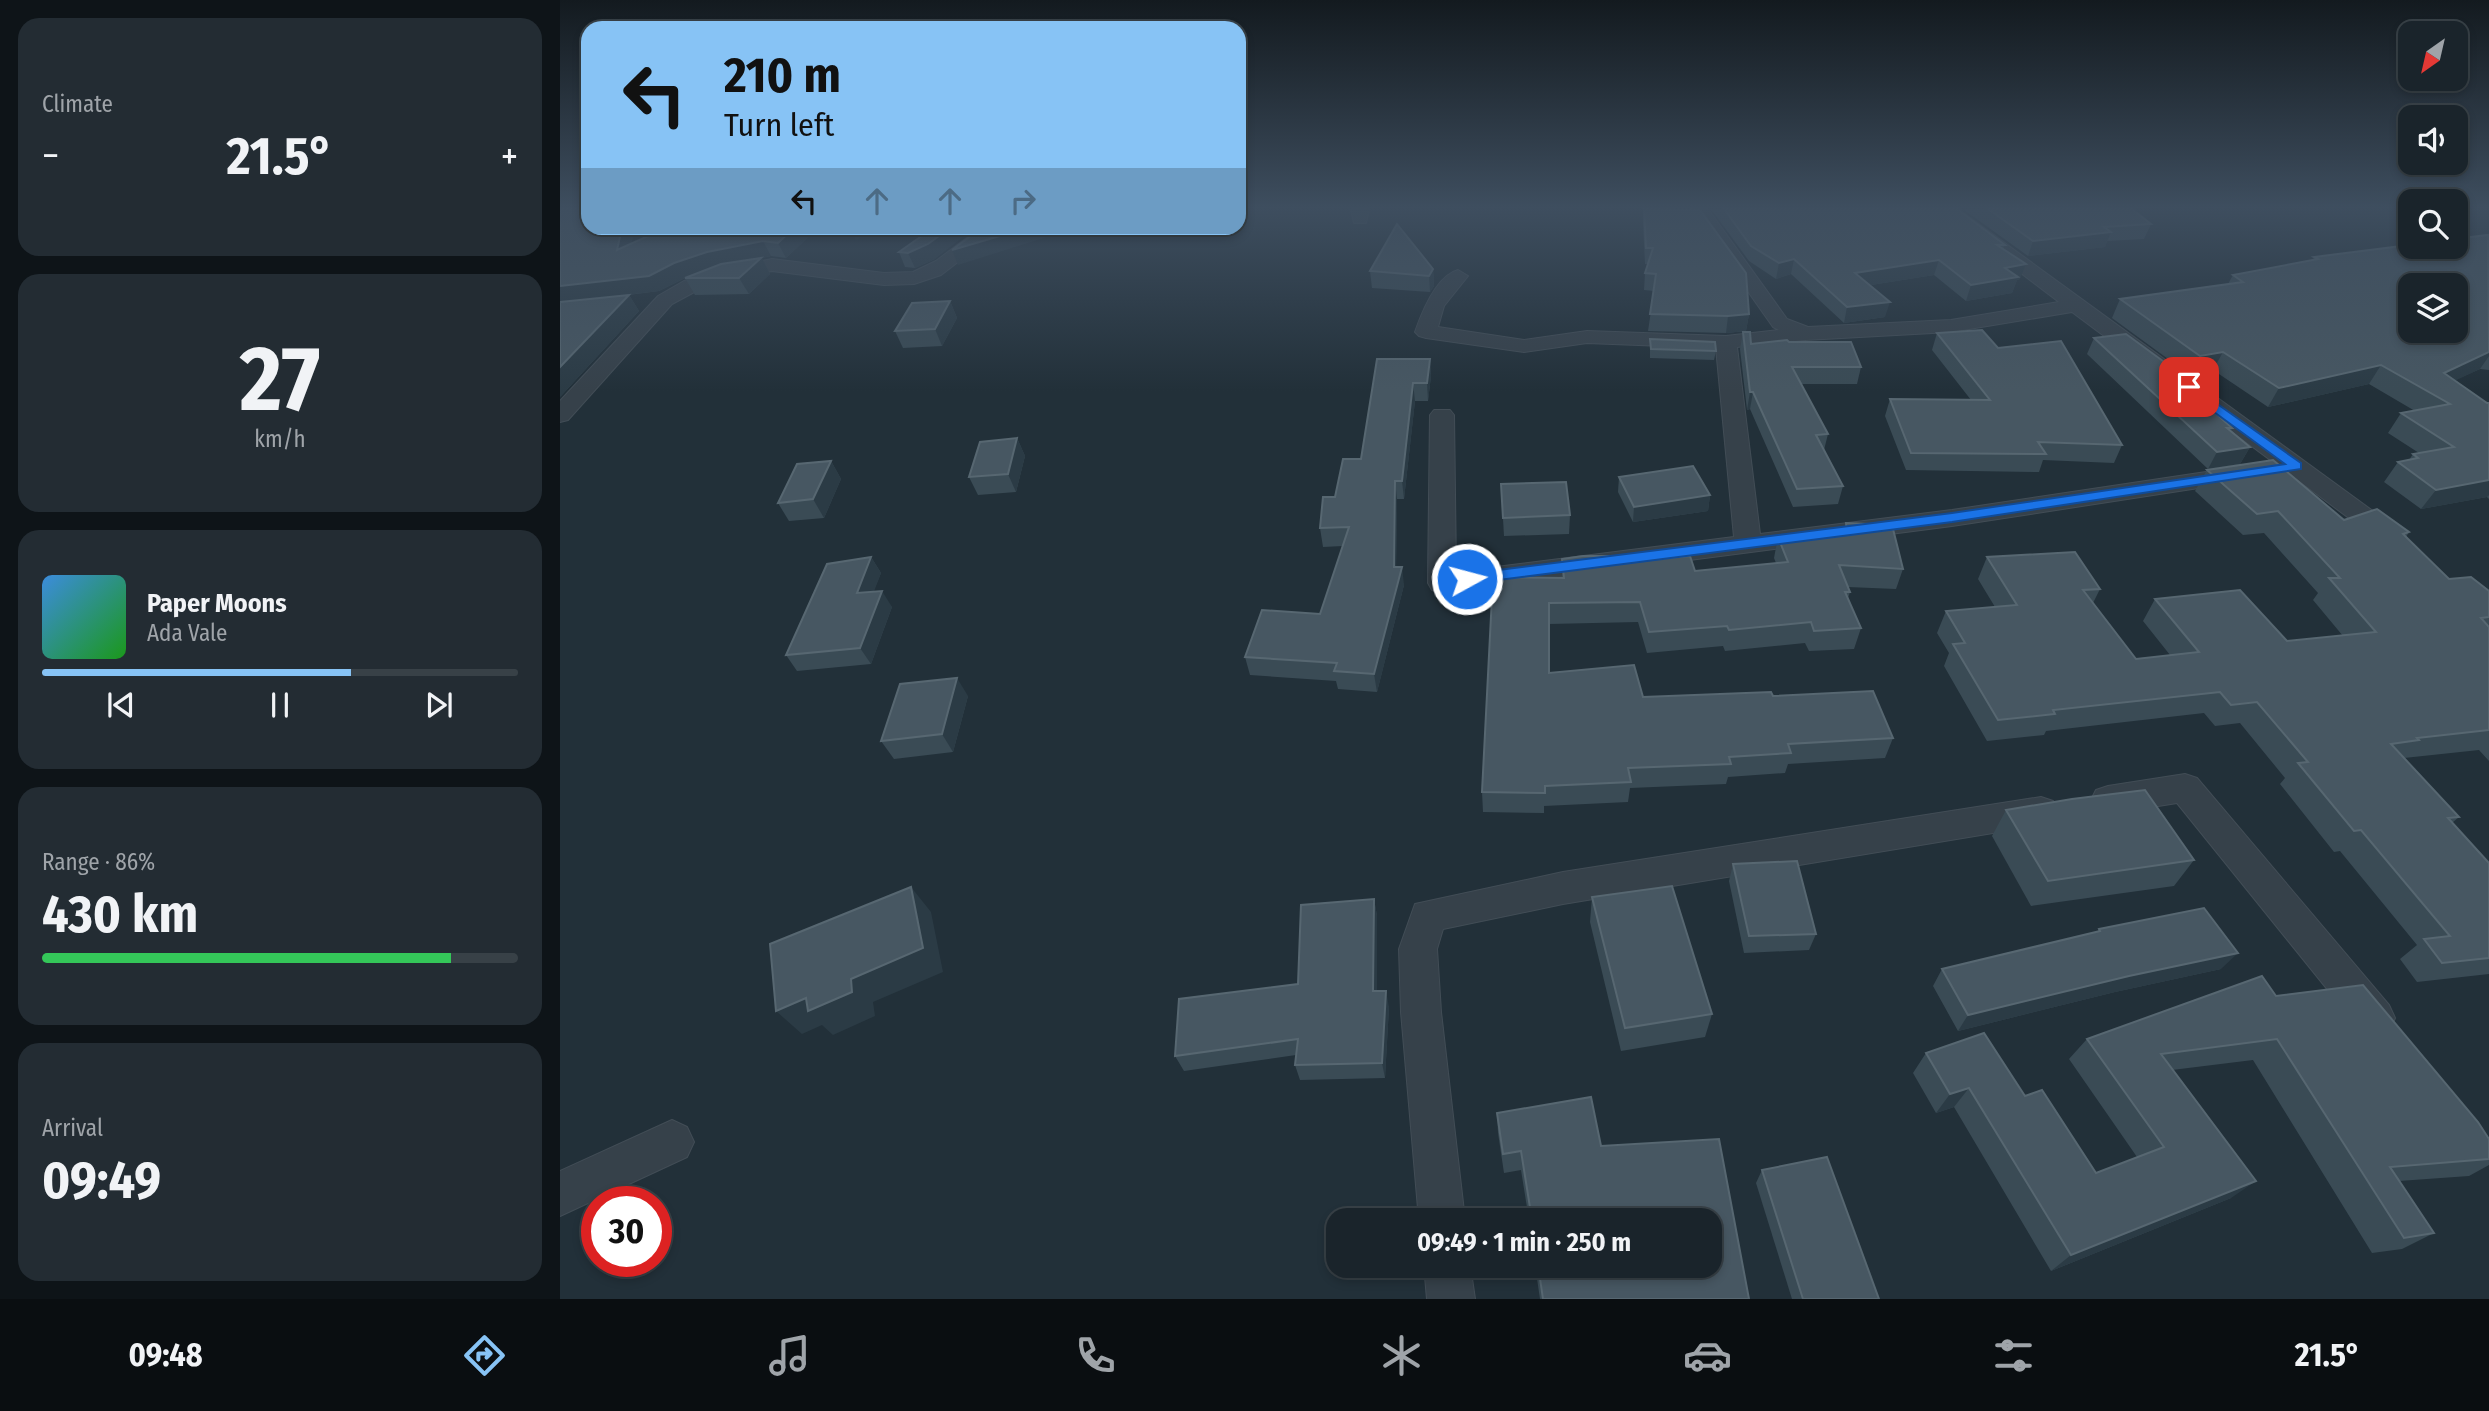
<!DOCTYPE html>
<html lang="en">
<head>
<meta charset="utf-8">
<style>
  :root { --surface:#1a242b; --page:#232c33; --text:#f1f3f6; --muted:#9fa4a9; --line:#384147; --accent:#87c3f5 }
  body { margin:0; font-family:"Fira Sans Condensed",sans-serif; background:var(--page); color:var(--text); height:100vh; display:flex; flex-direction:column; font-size:26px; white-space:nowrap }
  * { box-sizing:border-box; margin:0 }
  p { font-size:23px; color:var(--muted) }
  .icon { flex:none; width:38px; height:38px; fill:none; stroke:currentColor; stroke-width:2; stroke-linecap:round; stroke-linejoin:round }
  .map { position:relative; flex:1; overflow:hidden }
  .details { display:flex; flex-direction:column; gap:18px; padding:18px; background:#0e1418; width:560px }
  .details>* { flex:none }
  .banner { position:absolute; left:21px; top:21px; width:665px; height:214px; border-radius:21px; box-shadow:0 4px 10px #0003,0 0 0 2px var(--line); background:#87c3f5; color:#111; overflow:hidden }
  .needle { width:46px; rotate:214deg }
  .controls { position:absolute; left:1838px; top:21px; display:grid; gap:14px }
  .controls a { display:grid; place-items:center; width:70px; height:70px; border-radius:14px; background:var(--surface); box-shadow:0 4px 10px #0003,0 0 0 2px var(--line); font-size:35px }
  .speed { position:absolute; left:21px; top:1186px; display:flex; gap:14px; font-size:35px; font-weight:700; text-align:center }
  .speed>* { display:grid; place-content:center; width:91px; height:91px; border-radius:50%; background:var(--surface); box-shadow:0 4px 10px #0003,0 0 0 2px var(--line); line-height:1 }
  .speed .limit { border:10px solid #d22; background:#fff; color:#111 }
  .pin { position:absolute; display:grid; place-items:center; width:60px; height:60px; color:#fff; margin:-30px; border-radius:14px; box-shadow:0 4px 10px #0006 }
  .me { position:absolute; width:77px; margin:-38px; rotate:83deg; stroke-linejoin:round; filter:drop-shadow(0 0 5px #0008) }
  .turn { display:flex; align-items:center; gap:24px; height:147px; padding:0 28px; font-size:32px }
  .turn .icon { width:91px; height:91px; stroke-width:2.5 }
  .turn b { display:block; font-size:49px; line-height:60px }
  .lanes { display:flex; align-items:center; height:66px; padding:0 28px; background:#0003; justify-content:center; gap:35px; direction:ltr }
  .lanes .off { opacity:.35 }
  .big { font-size:52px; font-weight:700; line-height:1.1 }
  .details .widget { flex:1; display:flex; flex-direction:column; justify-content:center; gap:10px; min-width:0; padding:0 24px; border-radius:21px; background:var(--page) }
  .details .dial { align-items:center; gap:0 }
  .dial b { font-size:91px; line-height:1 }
  .song { display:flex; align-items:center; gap:21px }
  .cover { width:84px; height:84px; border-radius:10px; background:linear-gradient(135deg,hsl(210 70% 55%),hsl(120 70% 35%)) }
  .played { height:7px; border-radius:4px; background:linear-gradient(90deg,var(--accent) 65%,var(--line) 65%) }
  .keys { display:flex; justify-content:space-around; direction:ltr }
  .heat { display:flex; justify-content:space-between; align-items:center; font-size:38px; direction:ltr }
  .charge { height:10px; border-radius:5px; background:linear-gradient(90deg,#34c759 86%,var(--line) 0) }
  .trip { position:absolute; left:766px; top:1208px; width:396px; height:70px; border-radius:21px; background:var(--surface); box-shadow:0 4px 10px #0003,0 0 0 2px var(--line); font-weight:700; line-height:70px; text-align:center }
  .tab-bar { display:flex; height:112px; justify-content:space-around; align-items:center; background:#0a0e11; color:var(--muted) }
  .tab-bar .icon { width:49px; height:49px }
  .tab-bar .on { color:var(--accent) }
  .tab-bar b { font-size:32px; color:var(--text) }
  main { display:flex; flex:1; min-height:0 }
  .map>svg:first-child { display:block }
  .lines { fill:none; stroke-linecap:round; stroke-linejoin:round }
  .minor-casing { stroke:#424d56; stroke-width:2 }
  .minor { fill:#36414a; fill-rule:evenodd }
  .wall { fill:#3a4b55 }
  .shaded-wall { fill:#2b3b45 }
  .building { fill:#475762; stroke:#576771; stroke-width:2; fill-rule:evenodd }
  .route { fill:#1a73e8; stroke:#114b97; stroke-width:2 }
</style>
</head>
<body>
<main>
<section class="details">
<div class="widget"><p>Climate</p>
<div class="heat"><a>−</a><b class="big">21.5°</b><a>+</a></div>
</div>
<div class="widget dial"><b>27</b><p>km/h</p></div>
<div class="widget">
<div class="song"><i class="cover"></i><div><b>Paper Moons</b><p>Ada Vale</p></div></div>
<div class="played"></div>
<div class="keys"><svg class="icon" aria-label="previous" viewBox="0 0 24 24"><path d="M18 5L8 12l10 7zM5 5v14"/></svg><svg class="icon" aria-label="pause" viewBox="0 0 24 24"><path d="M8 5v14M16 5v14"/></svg><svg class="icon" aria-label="next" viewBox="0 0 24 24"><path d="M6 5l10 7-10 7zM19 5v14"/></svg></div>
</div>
<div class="widget"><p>Range · 86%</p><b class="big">430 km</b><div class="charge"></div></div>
<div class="widget"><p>Arrival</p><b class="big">09:49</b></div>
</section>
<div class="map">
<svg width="1929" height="1299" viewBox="0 0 1929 1299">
  <rect width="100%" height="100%" fill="#223039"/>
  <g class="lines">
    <g class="minor-casing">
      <g id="minor">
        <path d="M791,209H809L806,223H794Z"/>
        <path d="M1130,209H1148L1227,319L1248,327L1391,320L1499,302L1377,209H1398L1843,533L1847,539L1843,545L1834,548L1825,545L1730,474L1392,526L882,592L872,590L868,583L870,415L874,410H890L894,415L896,572L1174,537L1156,348L1027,343L964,352L866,338L859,336L855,332C862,312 876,276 898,270L908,276L884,306L878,327L964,340L1027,331L1166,336L1219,330L1213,327ZM1512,312L1713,462L1392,510L1200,534L1177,347L1245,340L1391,332Z"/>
        <path d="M417,228H435L434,234L381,275L354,284L324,285L212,271L170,278L138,290L112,304L8,420L0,422V401L98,296L124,281L156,270L212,259L324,273L353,272L376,261L416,231Z"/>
        <path d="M1625,774L1637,778L1829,1005L1835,1018L1829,1031L1815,1037L1801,1031L1617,803L1548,814L1536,810L1531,800L1536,790L1548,786Z"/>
        <path d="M1481,797L1493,801L1498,811L1493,821L1481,825L1003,904L883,929L877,949L881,1012L905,1220H859L841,1012L839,949L855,904L1003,872Z"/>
        <path d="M112,1120L127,1127L134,1142L127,1157L0,1216V1171Z"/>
        <path d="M864,1265H910L915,1299H867Z"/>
      </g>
    </g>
    <use href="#minor" class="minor"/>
  </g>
  <g class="wall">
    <path d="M1084,209L1189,314L1186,331L1166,333L1088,331L1094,291L1084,290L1085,273L1088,264H1085L1083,224Z"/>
    <path d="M1151,209H1397L1445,245L1443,249L1460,279L1457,280L1452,293L1406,301L1374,275L1311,285L1325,317L1284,323L1231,274L1216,279L1189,261Z"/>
    <path d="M1403,209H1572L1591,224L1584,239L1547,241L1545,247L1468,256Z"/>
    <path d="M75,228L71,243L258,228L226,258L211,256L202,258L210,274L189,294L135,295L125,278L127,277L99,291L45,298L69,295L79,311L0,397Z"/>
    <path d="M373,228L375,259L355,268L345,267L339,252Z"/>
    <path d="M1929,235V370L1920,369L1895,380L1927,403H1929V499L1927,497L1861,509L1824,482L1838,462L1849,460L1853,454L1859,453L1828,433L1841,413L1855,411L1809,384L1708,407L1653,370L1630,375L1552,318L1560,299L1668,284L1673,275L1753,260L1754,257Z"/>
    <path d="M873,269L874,286L870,292L812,288L810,271Z"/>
    <path d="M390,301L397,318L382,346L343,348L335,331Z"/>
    <path d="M1183,332L1191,344L1229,342L1301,367L1297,384H1241L1268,434L1264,450L1283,486L1278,504L1233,507L1190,409L1187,410L1180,349Z"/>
    <path d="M1377,333L1438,348L1562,445L1554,463L1483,460L1479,472L1346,470L1325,416L1330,399L1411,400L1372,350Z"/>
    <path d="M1534,338L1607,364L1606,368L1672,428L1671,431L1690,447L1680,464L1648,469L1527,354Z"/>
    <path d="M1090,339L1156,351L1154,360L1090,358Z"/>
    <path d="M870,359L871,376L868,401H855L844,499H837L836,567L844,585L817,692L778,689L776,681L690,675L685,657L760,614L783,546L763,547L760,528L775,497Z"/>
    <path d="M457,438L465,456L456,492L418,495L409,477Z"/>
    <path d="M271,461L281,479L264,518L229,521L218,503Z"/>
    <path d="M1647,470L1784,520L1849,532L1846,537L1889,579L1929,591V761L1919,750L1844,758L1899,817L1892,823L1929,863V974L1857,982L1840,959L1857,945L1780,851L1774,852L1720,784L1725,778L1680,723L1655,726L1644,713L1486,731L1484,735L1427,741L1384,666L1389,653L1377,633L1386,611L1435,607L1418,579L1427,557L1540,589L1533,603L1576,659L1610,655L1583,621L1595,599L1727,641L1783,636L1753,600L1758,593L1704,533L1683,535L1635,491Z"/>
    <path d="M1059,477L1150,495L1148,511L1073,522L1058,492Z"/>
    <path d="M941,484L1010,515L1009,534L944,536Z"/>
    <path d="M1286,523L1343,569L1336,589L1288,587L1290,592L1288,598L1301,628L1294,649L1249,651L1245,643L1165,651L1163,646L1087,653L1078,622L989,624V673L1083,697L1213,696L1333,738L1325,758L1228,764L1225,773L1168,777L1166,784L1070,788L1068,802L984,806V813L923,812L922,792L933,577L1002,578V559L1059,562L1135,571L1216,563L1214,558L1218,537L1283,534Z"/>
    <path d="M311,557L321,573L313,592L332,607L311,664L237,671L226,655Z"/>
    <path d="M408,696L393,752L334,759L321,741Z"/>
    <path d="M1446,810L1634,860L1614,886L1471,906L1432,836Z"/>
    <path d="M1173,864L1256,934L1249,950L1184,953L1169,881Z"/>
    <path d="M1032,897L1152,1014L1145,1037L1061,1051L1030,922Z"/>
    <path d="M814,899L817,916V991L829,1007L825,1078L740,1080L735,1065L736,1055L624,1071L615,1056L738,984Z"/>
    <path d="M1539,929L1661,969L1555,992L1398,1031L1373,986L1382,969L1537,932Z"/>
    <path d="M1716,996L1929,1139V1165L1909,1176L1839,1181L1874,1233L1842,1249L1812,1253L1693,1060L1612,1070L1671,1198L1491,1271L1394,1107L1376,1113L1353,1073L1366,1053L1465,1096L1536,1173L1577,1157L1509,1059L1527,1039Z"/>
    <path d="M1031,1097L1041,1146L1159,1139L1189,1299H980L975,1265H1150V1220H969L961,1170L944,1173L938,1133L937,1113Z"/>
    <path d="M1202,1170L1319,1299H1232L1196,1183Z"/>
  </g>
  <g class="shaded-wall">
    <path d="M62,228H75L67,265L57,250Z"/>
    <path d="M234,228H258L226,258L218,243Z"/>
    <path d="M290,228H319L296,240Z"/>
    <path d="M390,228H414L375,259L355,268L348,253Z"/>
    <path d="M467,228H487L490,236L398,265L392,250Z"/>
    <path d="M1551,232L1545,247L1468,256L1473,241Z"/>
    <path d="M203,241L211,256L202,258L210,274L189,294L179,278L155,267L123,279L99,291L0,303V286L147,252Z"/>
    <path d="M1234,259L1231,274L1216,279L1219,263Z"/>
    <path d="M1379,260L1374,275L1292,288L1295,273Z"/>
    <path d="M1466,264L1460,279L1457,280L1452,293L1406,301L1411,285L1445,268Z"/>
    <path d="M873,269L874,286L870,292L869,276Z"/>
    <path d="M69,295L79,311L0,397V367Z"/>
    <path d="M390,301L397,318L382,346L375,329Z"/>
    <path d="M1330,302L1325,317L1284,323L1287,307Z"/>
    <path d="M1189,314L1186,331L1166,333L1168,316Z"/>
    <path d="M1663,352L1653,370L1630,375L1640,356Z"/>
    <path d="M1929,352V356L1920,369L1871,392L1884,373Z"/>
    <path d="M870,359L871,376L868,401L867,383Z"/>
    <path d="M1821,365L1809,384L1708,407L1719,388Z"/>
    <path d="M853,383L855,401L844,499L842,481Z"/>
    <path d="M1190,392H1193L1190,409L1187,410Z"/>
    <path d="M457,438L465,456L456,492L448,474Z"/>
    <path d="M1690,447L1680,464L1648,469L1657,452Z"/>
    <path d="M271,461L281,479L264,518L253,499Z"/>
    <path d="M1929,480V495L1927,497L1861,509L1876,490Z"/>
    <path d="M835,481L837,499L836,585L834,567Z"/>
    <path d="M1150,495L1148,511L1073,522L1074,507Z"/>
    <path d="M311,557L321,573L307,610L297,593Z"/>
    <path d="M842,567L844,585L817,692L814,674Z"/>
    <path d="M322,591L332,607L311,664L300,648Z"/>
    <path d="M397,678L408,696L393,752L382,734Z"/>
    <path d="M351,887L371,912L383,972L313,1002L315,1016L273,1035L262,1025L242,1034L216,1011L291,979Z"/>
    <path d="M814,899L817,916V1007L813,991Z"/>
    <path d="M1678,953L1661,969L1555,992L1398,1031L1408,1015L1569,976Z"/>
    <path d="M826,991L829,1007L825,1078L822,1063Z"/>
    <path d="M1409,1088L1394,1107L1376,1113L1390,1094Z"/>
    <path d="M1696,1181L1671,1198L1491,1271L1511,1255Z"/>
  </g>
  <g class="building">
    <path d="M0,209H28V228H62L57,250L106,228H234L218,243L203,241L147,252L114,263L89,276L0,286Z"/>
    <path d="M1084,209L1140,210L1186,273L1189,314L1168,316L1090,314L1096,274L1085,273L1093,248H1086Z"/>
    <path d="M1164,209H1397L1445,245H1437L1466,264L1445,268L1458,277L1411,285L1379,260L1295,273L1330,302L1287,307L1234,259L1219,263L1191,246Z"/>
    <path d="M1428,209H1572L1591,224L1544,227L1551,232L1473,241Z"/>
    <path d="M837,224L873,269L869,276L810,271Z"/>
    <path d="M373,228H390L368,244L348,253L339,252Z"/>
    <path d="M421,228H467L392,250Z"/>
    <path d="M1928,235L1929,352L1884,373L1927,403H1929V480L1876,490L1838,462L1858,458L1853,454L1894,447L1841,413L1890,404L1821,365L1719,388L1663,352L1640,356L1560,299L1683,282L1673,275L1758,259L1754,257L1850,245V247H1895V239ZM1850,285H1895V331H1850Z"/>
    <path d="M201,258L179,278H125L161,264Z"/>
    <path d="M69,295L0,367V302Z"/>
    <path d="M390,301L375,329L335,331L352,303Z"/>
    <path d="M1422,330L1438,348L1501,341L1562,445L1478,442L1486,454L1351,453L1330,399L1430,400L1377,333Z"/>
    <path d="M1183,332H1190L1191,344L1227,340L1229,342H1291L1301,367H1232L1268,434L1256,435L1283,486L1237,489L1193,392H1190Z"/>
    <path d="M1566,334L1607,364L1603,365L1672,428H1667L1690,447L1657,452L1534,338Z"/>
    <path d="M1090,339L1155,342L1156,351L1091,349Z"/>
    <path d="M817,359H870L867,383H853L842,481H835L834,567H842L814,674L774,671L777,663L685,657L702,610L760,614L789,527L760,528L763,497H775L783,459H801Z"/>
    <path d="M457,438L448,474L409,477L420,442Z"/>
    <path d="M1713,460L1784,520L1817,509L1849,532L1843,534L1889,579L1911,577L1929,591V617L1921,618L1929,627V730L1857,738L1859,740L1831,744L1899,817L1888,818L1929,863V958L1882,963L1864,939L1890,936L1801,830L1794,831L1738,763L1748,762L1697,702L1671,705L1660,692L1493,710L1495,714L1438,720L1393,644L1405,643L1386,611L1457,605L1427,557L1515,552L1540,589L1523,590L1576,659L1639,652L1595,599L1680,590L1727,641L1816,632L1769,578H1780L1718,511L1697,514L1647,470Z"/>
    <path d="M271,461L253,499L218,503L237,464Z"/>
    <path d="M1133,466L1150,495L1074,507L1059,477Z"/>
    <path d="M1006,482L1010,515L943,518L941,484Z"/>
    <path d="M1286,523L1332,525L1343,569L1279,565L1290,592H1285L1301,628L1254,631L1251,622L1169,630L1167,626L1089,632L1080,602L989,603V673L1074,665L1083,697L1211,692L1213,696L1313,691L1333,738L1228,744L1231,753L1169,757L1171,764L1068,768L1071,782L985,786V793L922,792L933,577L1004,578L1002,559L1023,556H1058L1059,562L1130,556L1135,571L1228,562L1218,537L1287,534Z"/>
    <path d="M311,557L297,593L322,591L300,648L226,655L267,564Z"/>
    <path d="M397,678L382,734L321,741L340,684Z"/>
    <path d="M1585,790L1634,860L1488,881L1446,810L1512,799Z"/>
    <path d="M1237,861L1256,934L1189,936L1173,864Z"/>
    <path d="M1112,886L1152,1014L1065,1028L1032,897Z"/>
    <path d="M351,887L363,948L291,979L292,992L248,1011L246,998L216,1011L210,944Z"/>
    <path d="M814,899L813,991H826L822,1063L735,1065L738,1039L615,1056L619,999L738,984L741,905Z"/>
    <path d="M1644,908L1678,953L1569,976L1408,1015L1382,969L1540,931L1539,929Z"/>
    <path d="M1702,976L1716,996L1803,985L1918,1122L1929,1139V1159L1830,1167L1874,1233L1844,1238L1717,1039L1601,1054L1696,1181L1511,1255L1409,1088L1390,1094L1366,1053L1424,1033L1465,1096L1482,1090L1536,1173L1604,1147L1527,1039Z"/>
    <path d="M1031,1097L1041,1146L1159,1139L1189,1299H983L978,1265H1150V1220H972L961,1151L943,1154L937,1113Z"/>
    <path d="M1267,1157L1319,1299H1243L1202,1170Z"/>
  </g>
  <linearGradient id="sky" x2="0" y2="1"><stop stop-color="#131a1f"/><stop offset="0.53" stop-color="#3e4e5f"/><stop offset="1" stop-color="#3e4e5f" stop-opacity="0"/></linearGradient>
  <rect width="1929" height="391" fill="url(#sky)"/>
  <path class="route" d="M1629,384L1741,463V469L1392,522L907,584L900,579L907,574L1392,513L1725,464L1624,390V385Z"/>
</svg>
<div class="controls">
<a><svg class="needle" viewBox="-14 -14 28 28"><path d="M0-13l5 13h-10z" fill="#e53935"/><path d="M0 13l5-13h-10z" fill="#9fa4a9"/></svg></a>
<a><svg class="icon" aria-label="sound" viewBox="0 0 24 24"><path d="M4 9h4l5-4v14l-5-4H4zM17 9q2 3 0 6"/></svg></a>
<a><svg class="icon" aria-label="search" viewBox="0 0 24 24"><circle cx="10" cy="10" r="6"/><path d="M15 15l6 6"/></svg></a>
<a><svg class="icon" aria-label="layers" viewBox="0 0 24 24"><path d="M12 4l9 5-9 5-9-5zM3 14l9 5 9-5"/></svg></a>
</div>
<div class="speed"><div class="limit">30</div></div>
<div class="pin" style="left:1629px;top:387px;background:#d93025"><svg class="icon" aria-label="arrive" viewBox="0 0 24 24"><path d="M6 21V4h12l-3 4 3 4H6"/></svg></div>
<svg class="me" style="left:907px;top:579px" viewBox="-20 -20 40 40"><circle r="17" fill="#1a73e8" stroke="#fff" stroke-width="3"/><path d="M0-11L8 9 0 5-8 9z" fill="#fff"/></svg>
<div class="trip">09:49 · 1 min · 250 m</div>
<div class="banner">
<div class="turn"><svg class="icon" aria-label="left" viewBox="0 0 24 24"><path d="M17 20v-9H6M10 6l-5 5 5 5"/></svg><div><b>210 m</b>Turn left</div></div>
<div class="lanes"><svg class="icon" aria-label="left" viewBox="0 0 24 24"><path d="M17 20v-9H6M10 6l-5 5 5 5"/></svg><svg class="icon off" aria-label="ahead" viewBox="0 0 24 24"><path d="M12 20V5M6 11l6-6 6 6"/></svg><svg class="icon off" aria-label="ahead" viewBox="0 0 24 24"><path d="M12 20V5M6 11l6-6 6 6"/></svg><svg class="icon off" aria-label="right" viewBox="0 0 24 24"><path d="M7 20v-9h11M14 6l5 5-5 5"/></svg></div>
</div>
</div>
</main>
<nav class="tab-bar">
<b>09:48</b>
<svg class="icon on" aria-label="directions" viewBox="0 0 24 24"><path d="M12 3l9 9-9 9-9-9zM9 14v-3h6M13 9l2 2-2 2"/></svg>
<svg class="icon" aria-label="music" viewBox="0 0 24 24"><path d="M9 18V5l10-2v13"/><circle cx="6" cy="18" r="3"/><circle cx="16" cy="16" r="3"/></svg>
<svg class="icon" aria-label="phone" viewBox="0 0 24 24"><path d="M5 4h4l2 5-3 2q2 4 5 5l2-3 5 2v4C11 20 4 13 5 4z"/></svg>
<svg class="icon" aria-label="climate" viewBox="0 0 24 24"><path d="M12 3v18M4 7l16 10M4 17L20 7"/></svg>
<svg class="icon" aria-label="car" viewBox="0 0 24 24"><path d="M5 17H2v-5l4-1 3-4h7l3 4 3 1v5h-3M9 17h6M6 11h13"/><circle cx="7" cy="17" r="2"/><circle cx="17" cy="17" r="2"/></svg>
<svg class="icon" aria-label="filters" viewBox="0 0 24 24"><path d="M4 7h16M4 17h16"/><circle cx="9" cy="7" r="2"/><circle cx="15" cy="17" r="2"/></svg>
<b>21.5°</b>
</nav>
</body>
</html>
